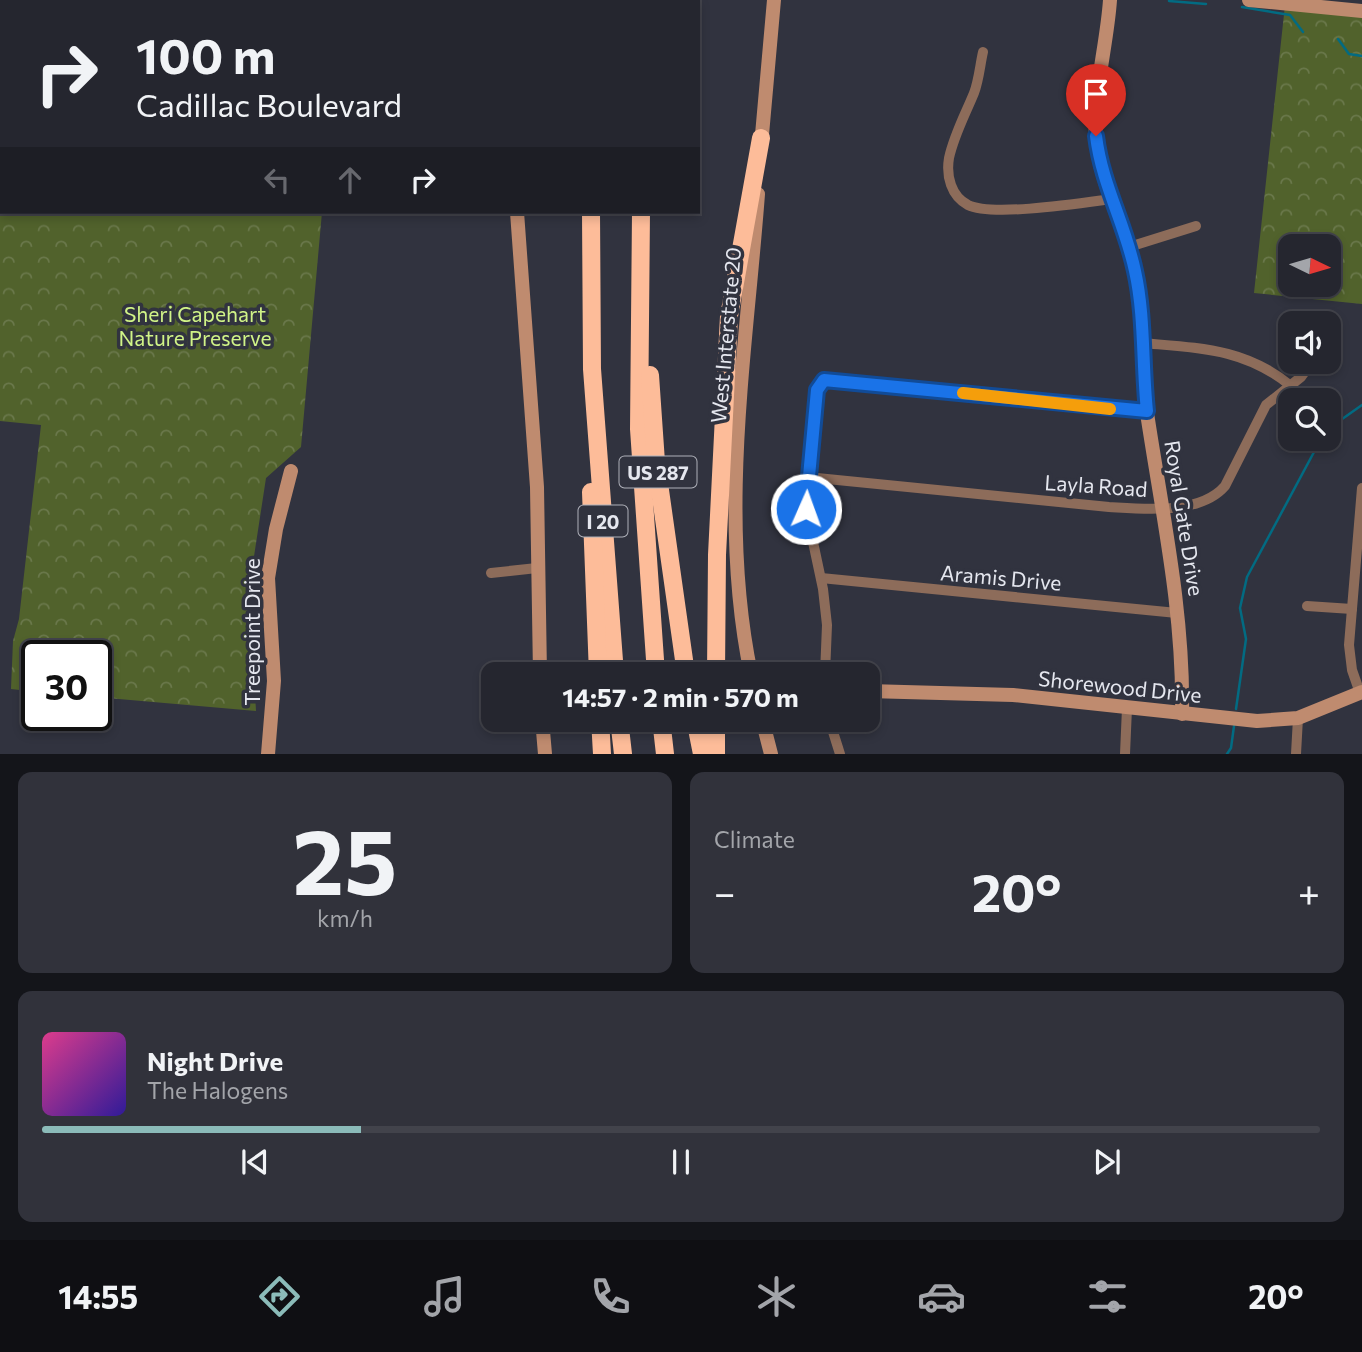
<!DOCTYPE html>
<html lang="en">
<head>
<meta charset="utf-8">
<style>
  :root { --surface:#25262f; --page:#31323b; --text:#f1f3f6; --muted:#a3a5aa; --line:#42434b; --accent:#8bbbb9 }
  body { margin:0; font-family:Commissioner,sans-serif; background:var(--page); color:var(--text); height:100vh; display:flex; flex-direction:column; font-size:26px; white-space:nowrap }
  * { box-sizing:border-box; margin:0 }
  p { font-size:23px; color:var(--muted) }
  .icon { flex:none; width:38px; height:38px; fill:none; stroke:currentColor; stroke-width:2; stroke-linecap:round; stroke-linejoin:round }
  .map { position:relative; height:754px; overflow:hidden }
  .panel { display:flex; flex-direction:column; gap:18px; padding:18px; background:#14151a; flex:1 }
  .panel>* { flex:none }
  .guide { position:absolute; left:0px; top:0px; width:700px; height:214px; box-shadow:0 4px 10px #0003,0 0 0 2px var(--line); background:#25262f; color:var(--text); overflow:hidden }
  .needle { width:46px; rotate:95deg }
  .buttons { position:absolute; left:1278px; top:234px; display:grid; gap:14px }
  .buttons a { display:grid; place-items:center; width:63px; height:63px; border-radius:14px; background:var(--surface); box-shadow:0 4px 10px #0003,0 0 0 2px var(--line); font-size:35px }
  .speed { position:absolute; left:21px; top:640px; display:flex; gap:14px; font-size:35px; font-weight:700; text-align:center }
  .speed>* { display:grid; place-content:center; width:91px; height:91px; border-radius:50%; background:var(--surface); box-shadow:0 4px 10px #0003,0 0 0 2px var(--line); line-height:1 }
  .speed .limit { border:4px solid #111; border-radius:10px; background:#fff; color:#111 }
  .pin { position:absolute; display:grid; place-items:center; width:60px; height:60px; color:#fff; margin:-72px -30px; border-radius:50% 50% 50% 0; rotate:-45deg; box-shadow:0 0 7px #0007 }
  .pin .icon { rotate:45deg }
  .me { position:absolute; width:77px; margin:-38px; rotate:2deg; stroke-linejoin:round; filter:drop-shadow(0 0 5px #0008) }
  .turn { display:flex; align-items:center; gap:24px; height:147px; padding:0 21px; font-size:32px }
  .turn .icon { width:91px; height:91px; stroke-width:2.5 }
  .turn b { display:block; font-size:49px; line-height:60px }
  .lanes { display:flex; align-items:center; height:66px; padding:0 21px; background:#0003; justify-content:center; gap:35px; direction:ltr }
  .lanes .off { opacity:.35 }
  .big { font-size:52px; font-weight:700; line-height:1.1 }
  .panel .tile { flex:1; display:flex; flex-direction:column; justify-content:center; gap:10px; min-width:0; padding:0 24px; border-radius:14px; background:var(--page) }
  .panel .dial { align-items:center; gap:0 }
  .dial b { font-size:91px; line-height:1 }
  .song { display:flex; align-items:center; gap:21px }
  .cover { width:84px; height:84px; border-radius:10px; background:linear-gradient(135deg,hsl(330 70% 55%),hsl(250 70% 35%)) }
  .played { height:7px; border-radius:4px; background:linear-gradient(90deg,var(--accent) 25%,var(--line) 25%) }
  .keys { display:flex; justify-content:space-around; direction:ltr }
  .heat { display:flex; justify-content:space-between; align-items:center; font-size:38px; direction:ltr }
  .panel .tiles { flex:1; display:grid; gap:18px; grid-template-columns:1fr 1fr }
  .tile:last-child { grid-column:span 2 }
  .trip { position:absolute; left:481px; top:662px; width:399px; height:70px; border-radius:14px; background:var(--surface); box-shadow:0 4px 10px #0003,0 0 0 2px var(--line); font-weight:700; line-height:70px; text-align:center }
  .dock { display:flex; height:112px; justify-content:space-around; align-items:center; background:#0f0f13; color:var(--muted) }
  .dock .icon { width:49px; height:49px }
  .dock .on { color:var(--accent) }
  .dock b { font-size:32px; color:var(--text) }
  .map>svg:first-child { display:block }
  .forest { fill:url(#forest-crowns); fill-rule:evenodd }
  .lines { fill:none; stroke-linecap:round; stroke-linejoin:round }
  .stream { stroke:#026b82; stroke-width:2.5 }
  .street { stroke:#8d6c5a; stroke-width:10 }
  .secondary { stroke:#bf8b6f; stroke-width:14 }
  .highway { stroke:#fdbc99; stroke-width:18 }
  .route-casing { stroke:#114b97; stroke-width:18 }
  .route { stroke:#1a73e8; stroke-width:12 }
  .slow { stroke:#f59e0b; stroke-width:12 }
  .labels { text-anchor:middle; dominant-baseline:central; stroke-width:7; stroke-linejoin:round; paint-order:stroke }
  .shield { fill:#31333f; stroke:#afb1ba; stroke-width:2 }
  .shield-label { font-size:19px; font-weight:bold; fill:#e5e7ef }
  .park-label { font-size:21px; fill:#d0f387; stroke:#31333f }
  .street-label { font-size:21px; fill:#e5e7ef; stroke:#31333f }
</style>
</head>
<body>
<div class="map">
<svg width="1362" height="754" viewBox="0 0 1362 754">
  <defs>
    <pattern id="forest-crowns" width="20" height="18" patternUnits="userSpaceOnUse" patternTransform="scale(1.75)"><rect width="20" height="18" fill="#51622c"/><path d="M2 6a3 3 0 1 1 6 0M12 15a3 3 0 1 1 6 0" fill="none" stroke="#6a784b"/></pattern>
  </defs>
  <rect width="100%" height="100%" fill="#31333f"/>
  <g class="forest">
    <path d="M0,0H341L2,2V212H322L301,447L266,478L249,589L256,711L96,697V656H37V692L11,689L13,641L19,619L41,425L0,421Z"/>
    <path d="M1285,5L1362,14V304L1254,293ZM1290,247H1328V285H1290Z"/>
  </g>
  <g class="lines">
    <g class="stream">
      <path d="M1169,1L1206,4"/>
      <path d="M1242,7L1290,15L1303,32"/>
      <path d="M1338,39L1349,54L1362,56"/>
      <path d="M1328,429L1362,405"/>
      <path d="M1236,709L1246,639L1240,608L1247,577L1321,439"/>
      <path d="M1227,754L1231,748L1234,726"/>
    </g>
    <g class="street">
      <path d="M983,52C980,65 979,80 974,93C965,115 954,135 949,158C946,176 951,196 968,205C992,217 1082,203 1112,199"/>
      <path d="M1129,247L1196,226"/>
      <path d="M1328,324L1329,317"/>
      <path d="M1142,343C1199,348 1245,348 1291,386"/>
      <path d="M807,477L1109,507C1144,509 1200,515 1225,486L1266,405L1301,377L1312,362"/>
      <path d="M491,573L537,568"/>
      <path d="M821,578L1177,613"/>
      <path d="M1307,606L1352,609"/>
      <path d="M825,674L827,625L823,589L806,509L819,383L833,380L1078,407L1147,411"/>
      <path d="M1360,693L1352,670L1349,645L1362,488"/>
      <path d="M829,719L840,754"/>
      <path d="M1125,754L1127,708"/>
      <path d="M1296,754L1298,718"/>
    </g>
    <g class="secondary">
      <path d="M466,0V2"/>
      <path d="M1110,0C1107,45 1093,92 1096,138C1099,184 1125,224 1135,270C1145,317 1141,365 1147,413C1162,513 1184,612 1182,714"/>
      <path d="M1249,0L1362,11"/>
      <path d="M761,146L774,0"/>
      <path d="M517,212L537,487L540,674"/>
      <path d="M751,674C718,515 746,354 758,194"/>
      <path d="M868,691L1013,695L1257,721L1298,718L1362,692"/>
      <path d="M542,719L545,754"/>
      <path d="M762,719L771,754"/>
      <path d="M268,754L274,681L268,578L276,529L291,471"/>
    </g>
    <g class="highway">
      <path d="M581,0V2"/>
      <path d="M600,2V0"/>
      <path d="M647,2L648,0"/>
      <path d="M591,212L592,369L615,674"/>
      <path d="M641,212L639,429L656,674"/>
      <path d="M650,375L656,462L686,674"/>
      <path d="M591,492L598,674"/>
      <path d="M716,674L717,555L729,316L761,138"/>
      <path d="M600,719L602,754"/>
      <path d="M619,719L623,754"/>
      <path d="M661,719L665,754"/>
      <path d="M695,719L702,754"/>
      <path d="M716,754V719"/>
    </g>
  </g>
  <g class="lines">
    <g class="route-casing">
      <path id="route" d="M806,509L817,390L824,380L1147,411C1142,364 1145,316 1135,271C1125,223 1102,185 1096,136"/>
    </g>
    <use href="#route" class="route"/>
    <path class="slow" d="M963,393L1110,409"/>
  </g>
  <g class="labels">
    <g class="shield">
      <rect x="619.5" y="456.5" width="77" height="31" rx="5"/>
      <rect x="578.5" y="505.5" width="49" height="31" rx="5"/>
    </g>
    <g class="shield-label">
      <text x="658" y="472">US 287</text>
      <text x="603" y="521">I 20</text>
    </g>
    <g class="park-label">
      <text x="195" y="313">Sheri Capehart<tspan x="195" dy="24">Nature Preserve</tspan></text>
    </g>
    <g class="street-label">
      <text transform="translate(725 335) rotate(-85)">West Interstate 20</text>
      <text transform="translate(1096 485) rotate(4)">Layla Road</text>
      <text transform="translate(1185 518) rotate(81)">Royal Gate Drive</text>
      <text transform="translate(1001 577) rotate(5)">Aramis Drive</text>
      <text transform="translate(251 632) rotate(-90)">Treepoint Drive</text>
      <text transform="translate(1120 686) rotate(6)">Shorewood Drive</text>
    </g>
  </g>
</svg>
<div class="buttons">
<a><svg class="needle" viewBox="-14 -14 28 28"><path d="M0-13l5 13h-10z" fill="#e53935"/><path d="M0 13l5-13h-10z" fill="#a3a5aa"/></svg></a>
<a><svg class="icon" aria-label="sound" viewBox="0 0 24 24"><path d="M4 9h4l5-4v14l-5-4H4zM17 9q2 3 0 6"/></svg></a>
<a><svg class="icon" aria-label="search" viewBox="0 0 24 24"><circle cx="10" cy="10" r="6"/><path d="M15 15l6 6"/></svg></a>
</div>
<div class="speed"><div class="limit">30</div></div>
<div class="pin" style="left:1096px;top:136px;background:#d93025"><svg class="icon" aria-label="arrive" viewBox="0 0 24 24"><path d="M6 21V4h12l-3 4 3 4H6"/></svg></div>
<svg class="me" style="left:806px;top:509px" viewBox="-20 -20 40 40"><circle r="17" fill="#1a73e8" stroke="#fff" stroke-width="3"/><path d="M0-11L8 9 0 5-8 9z" fill="#fff"/></svg>
<div class="trip">14:57 · 2 min · 570 m</div>
<div class="guide">
<div class="turn"><svg class="icon" aria-label="right" viewBox="0 0 24 24"><path d="M7 20v-9h11M14 6l5 5-5 5"/></svg><div><b>100 m</b>Cadillac Boulevard</div></div>
<div class="lanes"><svg class="icon off" aria-label="left" viewBox="0 0 24 24"><path d="M17 20v-9H6M10 6l-5 5 5 5"/></svg><svg class="icon off" aria-label="ahead" viewBox="0 0 24 24"><path d="M12 20V5M6 11l6-6 6 6"/></svg><svg class="icon" aria-label="right" viewBox="0 0 24 24"><path d="M7 20v-9h11M14 6l5 5-5 5"/></svg></div>
</div>
</div>
<section class="panel">
<div class="tiles">
<div class="tile dial"><b>25</b><p>km/h</p></div>
<div class="tile"><p>Climate</p>
<div class="heat"><a>−</a><b class="big">20°</b><a>+</a></div>
</div>
<div class="tile">
<div class="song"><i class="cover"></i><div><b>Night Drive</b><p>The Halogens</p></div></div>
<div class="played"></div>
<div class="keys"><svg class="icon" aria-label="previous" viewBox="0 0 24 24"><path d="M18 5L8 12l10 7zM5 5v14"/></svg><svg class="icon" aria-label="pause" viewBox="0 0 24 24"><path d="M8 5v14M16 5v14"/></svg><svg class="icon" aria-label="next" viewBox="0 0 24 24"><path d="M6 5l10 7-10 7zM19 5v14"/></svg></div>
</div>
</div>
</section>
<nav class="dock">
<b>14:55</b>
<svg class="icon on" aria-label="directions" viewBox="0 0 24 24"><path d="M12 3l9 9-9 9-9-9zM9 14v-3h6M13 9l2 2-2 2"/></svg>
<svg class="icon" aria-label="music" viewBox="0 0 24 24"><path d="M9 18V5l10-2v13"/><circle cx="6" cy="18" r="3"/><circle cx="16" cy="16" r="3"/></svg>
<svg class="icon" aria-label="phone" viewBox="0 0 24 24"><path d="M5 4h4l2 5-3 2q2 4 5 5l2-3 5 2v4C11 20 4 13 5 4z"/></svg>
<svg class="icon" aria-label="climate" viewBox="0 0 24 24"><path d="M12 3v18M4 7l16 10M4 17L20 7"/></svg>
<svg class="icon" aria-label="car" viewBox="0 0 24 24"><path d="M5 17H2v-5l4-1 3-4h7l3 4 3 1v5h-3M9 17h6M6 11h13"/><circle cx="7" cy="17" r="2"/><circle cx="17" cy="17" r="2"/></svg>
<svg class="icon" aria-label="filters" viewBox="0 0 24 24"><path d="M4 7h16M4 17h16"/><circle cx="9" cy="7" r="2"/><circle cx="15" cy="17" r="2"/></svg>
<b>20°</b>
</nav>
</body>
</html>
